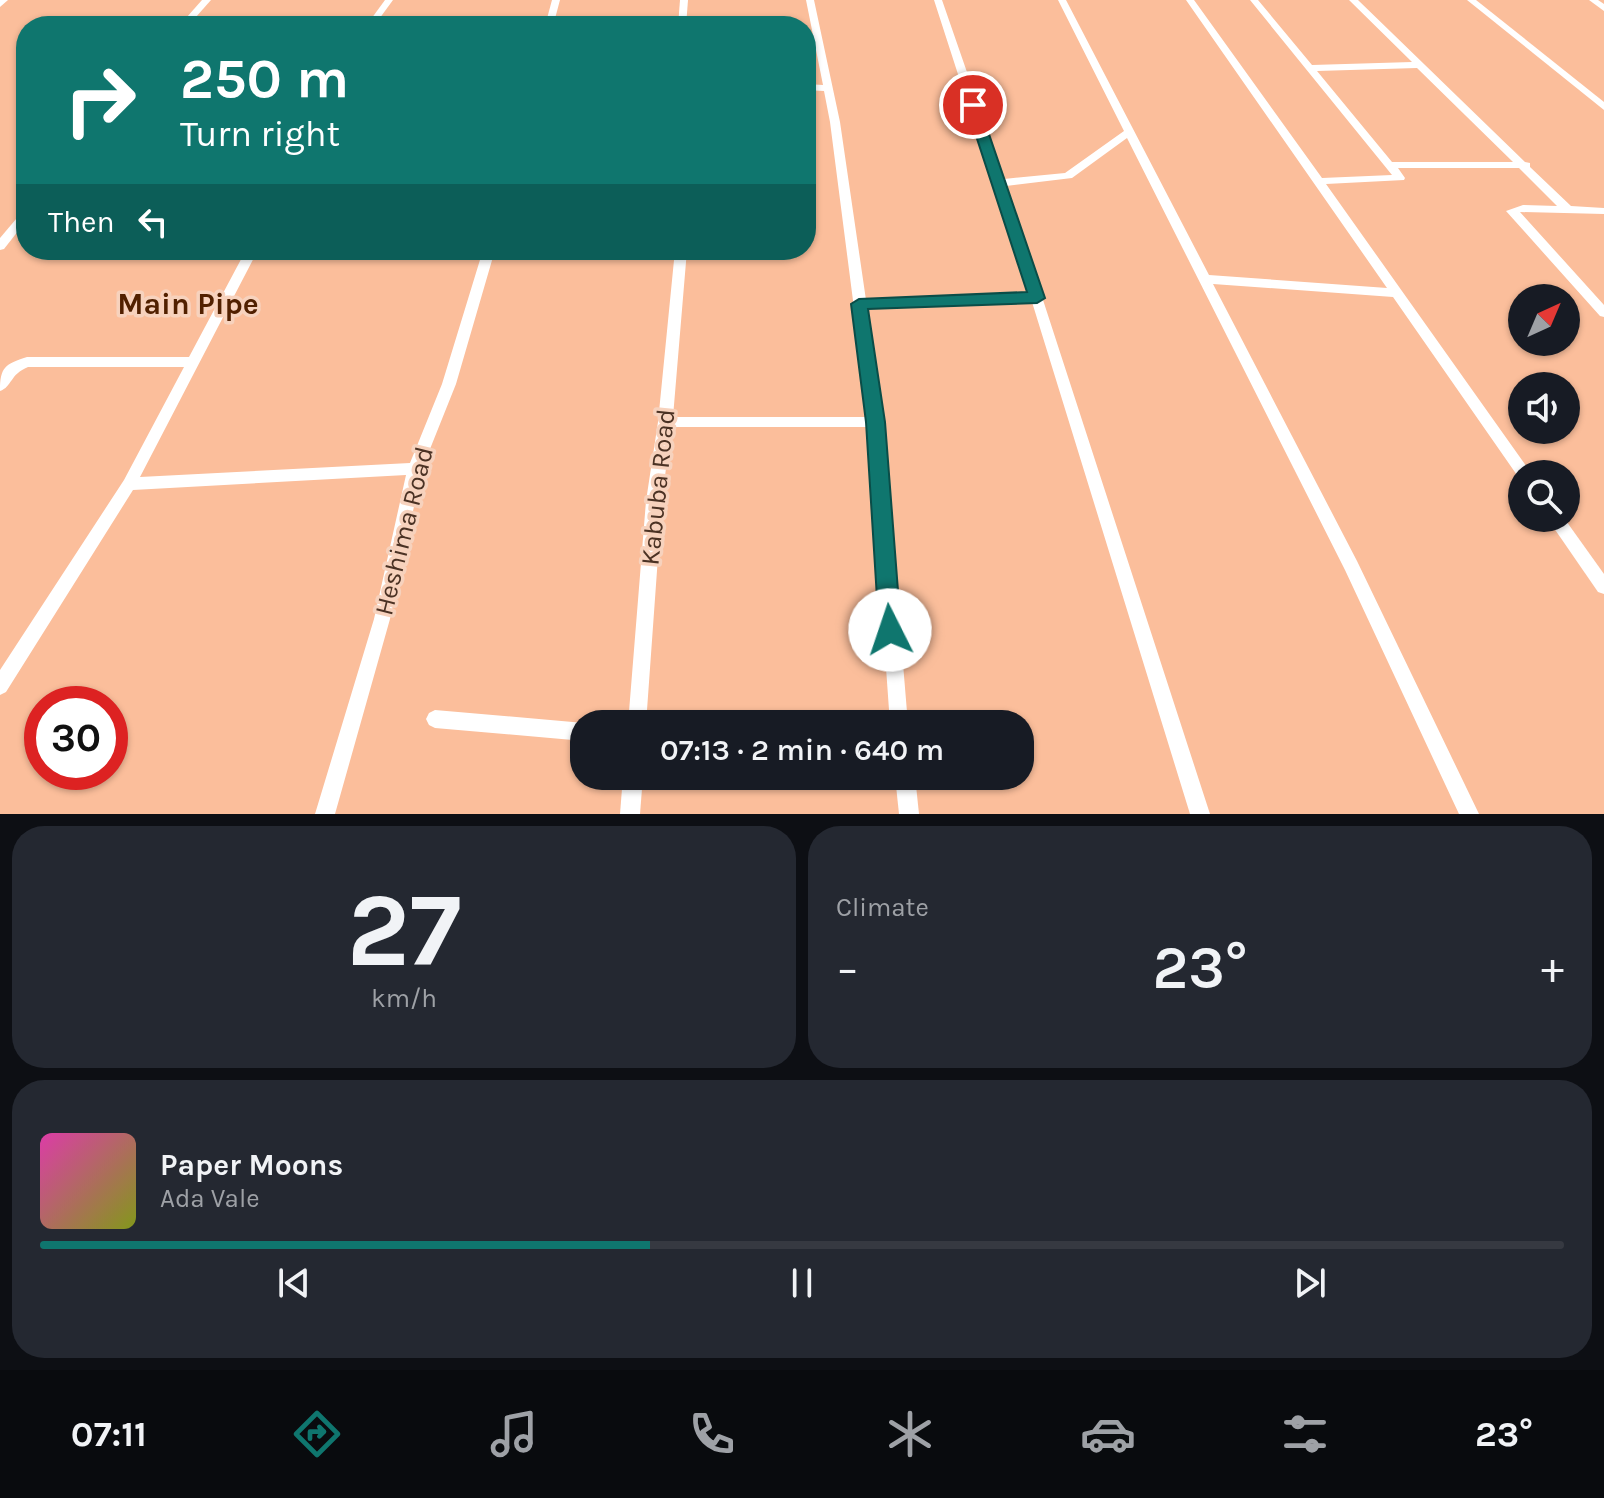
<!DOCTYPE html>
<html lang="en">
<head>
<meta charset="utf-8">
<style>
  :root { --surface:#171b24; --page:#242831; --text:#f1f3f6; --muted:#9ea1a6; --line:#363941; --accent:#0f766e }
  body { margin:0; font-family:Karla,sans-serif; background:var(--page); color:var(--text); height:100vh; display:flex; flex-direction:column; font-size:30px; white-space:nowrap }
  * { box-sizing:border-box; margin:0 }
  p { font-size:26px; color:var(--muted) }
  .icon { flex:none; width:44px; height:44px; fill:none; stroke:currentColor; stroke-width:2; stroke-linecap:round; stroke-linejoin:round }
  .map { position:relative; height:814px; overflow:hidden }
  .side { display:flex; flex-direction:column; gap:12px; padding:12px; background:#0d0f14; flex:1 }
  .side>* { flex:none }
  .top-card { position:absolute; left:16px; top:16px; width:800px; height:244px; border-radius:32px; box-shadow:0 2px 6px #0004; background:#0f766e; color:#fff; overflow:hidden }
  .needle { width:52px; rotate:44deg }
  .controls { position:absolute; left:1508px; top:284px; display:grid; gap:16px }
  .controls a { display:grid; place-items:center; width:72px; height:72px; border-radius:50%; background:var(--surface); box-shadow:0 2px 6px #0004; font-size:40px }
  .speed { position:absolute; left:24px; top:686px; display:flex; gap:16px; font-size:40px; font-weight:700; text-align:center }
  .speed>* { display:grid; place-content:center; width:104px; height:104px; border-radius:50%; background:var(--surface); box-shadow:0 2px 6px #0004; line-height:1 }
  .speed .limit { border:12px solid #d22; background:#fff; color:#111 }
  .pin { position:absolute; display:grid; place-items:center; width:68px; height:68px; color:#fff; margin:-34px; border:4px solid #fff; border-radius:50%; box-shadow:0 2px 8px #0007 }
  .me { position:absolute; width:88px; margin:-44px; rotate:356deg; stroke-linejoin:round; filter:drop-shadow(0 0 6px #0008) }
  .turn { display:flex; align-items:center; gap:28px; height:168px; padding:0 32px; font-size:36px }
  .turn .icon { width:104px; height:104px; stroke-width:2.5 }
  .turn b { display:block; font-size:56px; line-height:68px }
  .then { display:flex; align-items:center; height:76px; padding:0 32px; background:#0003; gap:16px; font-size:30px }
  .big { font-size:60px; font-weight:600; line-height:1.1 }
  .side .card { flex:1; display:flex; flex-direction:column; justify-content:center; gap:12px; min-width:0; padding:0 28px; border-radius:32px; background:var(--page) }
  .side .dial { align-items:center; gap:0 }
  .dial b { font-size:104px; line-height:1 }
  .song { display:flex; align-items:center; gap:24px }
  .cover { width:96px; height:96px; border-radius:12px; background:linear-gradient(135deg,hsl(320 70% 55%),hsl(70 70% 35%)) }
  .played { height:8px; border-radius:4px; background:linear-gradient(90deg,var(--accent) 40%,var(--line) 40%) }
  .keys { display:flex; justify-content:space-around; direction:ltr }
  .heat { display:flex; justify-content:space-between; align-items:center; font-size:44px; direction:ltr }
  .side .tiles { flex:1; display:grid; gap:12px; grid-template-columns:1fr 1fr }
  .card:last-child { grid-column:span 2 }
  .trip { position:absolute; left:570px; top:710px; width:464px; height:80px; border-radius:32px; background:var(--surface); box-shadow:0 2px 6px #0004; font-weight:600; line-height:80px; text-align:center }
  .dock { display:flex; height:128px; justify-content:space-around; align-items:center; background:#090b0e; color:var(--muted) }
  .dock .icon { width:56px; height:56px }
  .dock .selected { color:var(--accent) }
  .dock b { font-size:36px; color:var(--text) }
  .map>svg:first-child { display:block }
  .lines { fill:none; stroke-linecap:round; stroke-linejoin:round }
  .minor { fill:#fff; fill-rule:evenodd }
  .route { fill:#0f766e; stroke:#0a4d48; stroke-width:2 }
  .labels { text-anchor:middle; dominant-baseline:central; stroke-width:7; stroke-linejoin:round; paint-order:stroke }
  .street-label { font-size:26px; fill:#4b3224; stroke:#f7d2bd }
  .quarter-label { font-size:30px; font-weight:bold; fill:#512000; stroke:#f7d2bd }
</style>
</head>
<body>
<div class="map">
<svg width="1604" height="814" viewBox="0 0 1604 814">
  <rect width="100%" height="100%" fill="#fbbe9b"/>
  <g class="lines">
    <g class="minor">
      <path d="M0,0H8L0,7Z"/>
      <path d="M202,0H211L188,26H179Z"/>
      <path d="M385,0H393L374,26H366Z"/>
      <path d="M552,0H560L553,26H545Z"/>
      <path d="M680,0H688L686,26H678Z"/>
      <path d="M806,0H814L840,122L866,300L1029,294L934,0H942L1004,179L1065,173L1124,131L1058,0H1066L1209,275L1387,288L1186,0H1194L1322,178L1392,175L1250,0H1258L1312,65L1412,62L1349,0H1358L1525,162L1530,163V167L1571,206L1604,208V214L1520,212L1604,305V317L1600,316L1506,211L1523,205L1557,206L1519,168H1398L1405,178L1404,180L1326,184L1529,470L1531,474H1522V479L1519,478L1393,297L1213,284L1357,561L1479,814H1459L1345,570L1127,138L1072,178L1006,186L1210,814H1190L1032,302L867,308L883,422L908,724H890L869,427H671L662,501L646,724H628L646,501L658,422L675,250H687L673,417H868L830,122L824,91L806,90V84L823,85ZM1417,68L1513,162H1392L1317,71Z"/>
      <path d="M1467,0H1476L1604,102V110Z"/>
      <path d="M1589,0H1598L1604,4V11Z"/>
      <path d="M26,211V221L4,249L0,250V238L22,212Z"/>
      <path d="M246,250H258L140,477L410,463L442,384L483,250H495L456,384L422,469L390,619L335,814H315L374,619L406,475L133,490L6,692L0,695V670L124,480L184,367H28C10,374 12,387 0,391C0,367 5,364 27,357H189Z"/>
      <path d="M1547,518H1564L1604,574V594L1598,592Z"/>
      <path d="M435,710L584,723L587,724H584V741L435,728L429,725L426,719L429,713Z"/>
      <path d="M623,776H643L640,814H620Z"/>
      <path d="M895,776H915L919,814H899Z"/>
    </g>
  </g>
  <path class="route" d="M973,101L979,105L1045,298L1037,303L868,309L885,422L901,630L898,637L890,640L882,637L879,630L866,422L851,304L859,299L1027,292L966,105Z"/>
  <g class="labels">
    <g class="street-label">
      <text transform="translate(658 487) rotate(-84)">Kabuba Road</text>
      <text transform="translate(404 531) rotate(-76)">Heshima Road</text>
    </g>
    <g class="quarter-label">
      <text x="188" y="304">Main Pipe</text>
    </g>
  </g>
</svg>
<div class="controls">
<a><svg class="needle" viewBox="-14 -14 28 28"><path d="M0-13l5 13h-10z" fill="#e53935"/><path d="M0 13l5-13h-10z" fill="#9ea1a6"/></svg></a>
<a><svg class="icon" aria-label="sound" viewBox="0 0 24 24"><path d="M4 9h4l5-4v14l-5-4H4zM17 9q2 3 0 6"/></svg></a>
<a><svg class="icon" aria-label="search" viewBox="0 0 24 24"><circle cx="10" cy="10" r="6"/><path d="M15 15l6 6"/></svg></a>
</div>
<div class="speed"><div class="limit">30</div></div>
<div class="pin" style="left:973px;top:105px;background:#d93025"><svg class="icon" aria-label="arrive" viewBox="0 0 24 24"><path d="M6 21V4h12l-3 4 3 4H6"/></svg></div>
<svg class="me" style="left:890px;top:630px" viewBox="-20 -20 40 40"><circle r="19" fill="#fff"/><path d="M0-13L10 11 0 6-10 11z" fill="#0f766e"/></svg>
<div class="trip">07:13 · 2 min · 640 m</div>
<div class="top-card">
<div class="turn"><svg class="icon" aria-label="right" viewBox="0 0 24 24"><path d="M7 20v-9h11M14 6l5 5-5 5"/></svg><div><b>250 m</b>Turn right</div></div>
<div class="then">Then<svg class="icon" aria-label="left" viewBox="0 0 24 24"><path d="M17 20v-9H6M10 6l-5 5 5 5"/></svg></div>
</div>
</div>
<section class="side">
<div class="tiles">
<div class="card dial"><b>27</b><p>km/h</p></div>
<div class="card"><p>Climate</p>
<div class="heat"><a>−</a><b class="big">23°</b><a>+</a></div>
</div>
<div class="card">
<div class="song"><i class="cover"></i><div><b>Paper Moons</b><p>Ada Vale</p></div></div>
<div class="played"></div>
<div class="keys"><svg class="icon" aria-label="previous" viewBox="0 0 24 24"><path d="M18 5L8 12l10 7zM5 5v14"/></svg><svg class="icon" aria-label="pause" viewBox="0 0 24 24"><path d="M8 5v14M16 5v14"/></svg><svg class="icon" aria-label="next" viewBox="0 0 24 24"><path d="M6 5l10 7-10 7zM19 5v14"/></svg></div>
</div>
</div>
</section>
<nav class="dock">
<b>07:11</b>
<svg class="icon selected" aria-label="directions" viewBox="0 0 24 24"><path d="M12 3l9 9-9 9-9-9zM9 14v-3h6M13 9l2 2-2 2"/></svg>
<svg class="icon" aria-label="music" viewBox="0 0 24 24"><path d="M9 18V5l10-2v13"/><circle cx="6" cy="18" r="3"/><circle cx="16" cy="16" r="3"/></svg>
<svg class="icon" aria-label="phone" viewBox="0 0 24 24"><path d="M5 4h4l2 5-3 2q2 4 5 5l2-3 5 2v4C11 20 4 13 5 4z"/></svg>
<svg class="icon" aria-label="climate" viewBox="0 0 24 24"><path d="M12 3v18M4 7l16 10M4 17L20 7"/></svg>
<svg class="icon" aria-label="car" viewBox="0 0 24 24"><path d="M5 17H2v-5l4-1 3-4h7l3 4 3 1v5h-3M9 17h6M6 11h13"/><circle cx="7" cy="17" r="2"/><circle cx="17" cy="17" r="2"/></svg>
<svg class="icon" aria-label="filters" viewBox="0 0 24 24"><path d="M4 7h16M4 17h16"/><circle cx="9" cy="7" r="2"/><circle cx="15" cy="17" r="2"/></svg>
<b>23°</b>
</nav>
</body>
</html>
